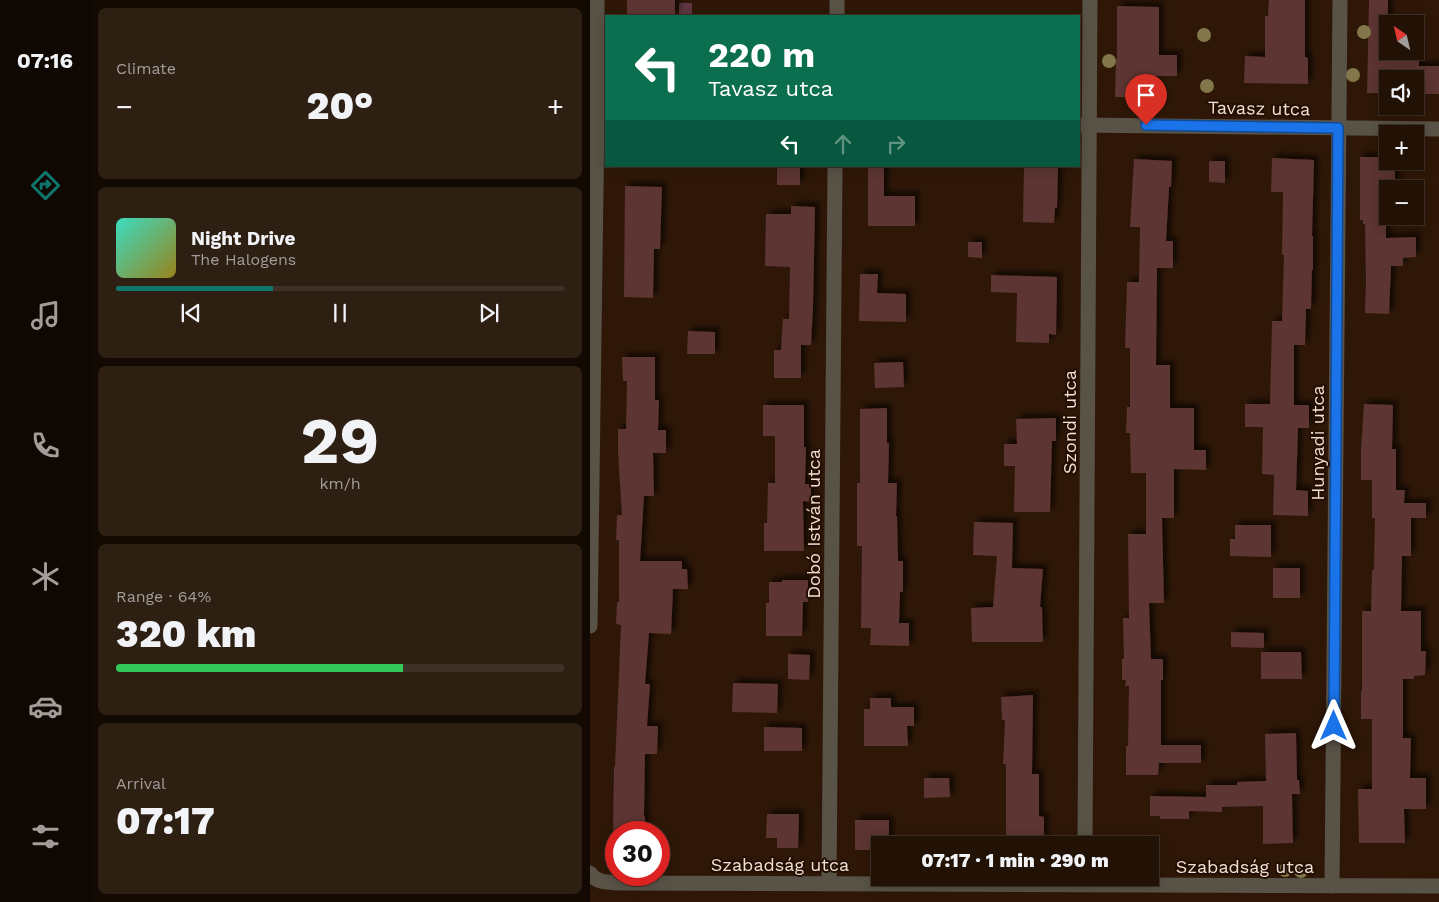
<!DOCTYPE html>
<html lang="en">
<head>
<meta charset="utf-8">
<style>
  :root { --surface:#221105; --page:#2e1f13; --text:#f1f3f6; --muted:#a29d9a; --line:#3f3127; --accent:#0f766e }
  body { margin:0; font-family:"Work Sans",sans-serif; background:var(--page); color:var(--text); height:100vh; display:flex; flex-direction:column; font-size:19px; white-space:nowrap }
  * { box-sizing:border-box; margin:0 }
  p { font-size:16px; color:var(--muted) }
  .icon { flex:none; width:28px; height:28px; fill:none; stroke:currentColor; stroke-width:2; stroke-linecap:round; stroke-linejoin:round }
  .map { position:relative; flex:1; overflow:hidden }
  .details { display:flex; flex-direction:column; gap:8px; padding:8px; background:#130903; width:500px }
  .details>* { flex:none }
  .top-card { position:absolute; left:15px; top:15px; width:475px; height:152px; border-radius:0px; box-shadow:0 2px 12px #0003,0 0 0 1px var(--line); background:#0b6e4f; color:#fff; overflow:hidden }
  .needle { width:32px; rotate:326deg }
  .controls { position:absolute; left:789px; top:15px; display:grid; gap:10px }
  .controls a { display:grid; place-items:center; width:45px; height:45px; border-radius:0px; background:var(--surface); box-shadow:0 2px 12px #0003,0 0 0 1px var(--line); font-size:25px }
  .speed { position:absolute; left:15px; top:821px; display:flex; gap:10px; font-size:25px; font-weight:700; text-align:center }
  .speed>* { display:grid; place-content:center; width:65px; height:65px; border-radius:50%; background:var(--surface); box-shadow:0 2px 12px #0003,0 0 0 1px var(--line); line-height:1 }
  .speed .limit { border:8px solid #d22; background:#fff; color:#111 }
  .pin { position:absolute; display:grid; place-items:center; width:42px; height:42px; color:#fff; margin:-51px -21px; border-radius:50% 50% 50% 0; rotate:-45deg; box-shadow:0 0 5px #0007 }
  .pin .icon { rotate:45deg }
  .me { position:absolute; width:55px; margin:-28px; rotate:0deg; stroke-linejoin:round; filter:drop-shadow(0 0 4px #0008) }
  .turn { display:flex; align-items:center; gap:18px; height:105px; padding:0 20px; font-size:22px }
  .turn .icon { width:65px; height:65px; stroke-width:2.5 }
  .turn b { display:block; font-size:35px; line-height:42px }
  .lanes { display:flex; align-items:center; height:48px; padding:0 20px; background:#0003; justify-content:center; gap:25px; direction:ltr }
  .lanes .off { opacity:.35 }
  .big { font-size:38px; font-weight:800; line-height:1.1 }
  .details .card { flex:1; display:flex; flex-direction:column; justify-content:center; gap:8px; min-width:0; padding:0 18px; border-radius:8px; background:var(--page) }
  .details .dial { align-items:center; gap:0 }
  .dial b { font-size:65px; line-height:1 }
  .song { display:flex; align-items:center; gap:15px }
  .cover { width:60px; height:60px; border-radius:8px; background:linear-gradient(135deg,hsl(170 70% 55%),hsl(50 70% 35%)) }
  .played { height:5px; border-radius:2px; background:linear-gradient(90deg,var(--accent) 35%,var(--line) 35%) }
  .keys { display:flex; justify-content:space-around; direction:ltr }
  .heat { display:flex; justify-content:space-between; align-items:center; font-size:28px; direction:ltr }
  .charge { height:8px; border-radius:4px; background:linear-gradient(90deg,#34c759 64%,var(--line) 0) }
  .trip { position:absolute; left:281px; top:836px; width:288px; height:50px; border-radius:0px; background:var(--surface); box-shadow:0 2px 12px #0003,0 0 0 1px var(--line); font-weight:800; line-height:50px; text-align:center }
  main { display:flex; flex:1; min-height:0 }
  .dock { display:flex; flex-direction:column; width:90px; justify-content:space-around; align-items:center; background:#0e0702; color:var(--muted) }
  .dock .icon { width:35px; height:35px }
  .dock .on { color:var(--accent) }
  .dock b { font-size:22px; color:var(--text) }
  .map>svg:first-child { display:block }
  .water { fill:#5e3541 }
  .building { fill:#5d3530; filter:url(#shadow) }
  .lines { fill:none; stroke-linecap:round; stroke-linejoin:round }
  .street { stroke:#595347; stroke-width:15 }
  .tree { fill:#82774a }
  .route-casing { stroke:#114b97; stroke-width:12 }
  .route { stroke:#1a73e8; stroke-width:9 }
  .labels { text-anchor:middle; dominant-baseline:central; stroke-width:4; stroke-linejoin:round; paint-order:stroke }
  .street-label { font-size:18px; fill:#efdfd5; stroke:#230e01 }
</style>
</head>
<body>
<main>
<nav class="dock">
<b>07:16</b>
<svg class="icon on" aria-label="directions" viewBox="0 0 24 24"><path d="M12 3l9 9-9 9-9-9zM9 14v-3h6M13 9l2 2-2 2"/></svg>
<svg class="icon" aria-label="music" viewBox="0 0 24 24"><path d="M9 18V5l10-2v13"/><circle cx="6" cy="18" r="3"/><circle cx="16" cy="16" r="3"/></svg>
<svg class="icon" aria-label="phone" viewBox="0 0 24 24"><path d="M5 4h4l2 5-3 2q2 4 5 5l2-3 5 2v4C11 20 4 13 5 4z"/></svg>
<svg class="icon" aria-label="climate" viewBox="0 0 24 24"><path d="M12 3v18M4 7l16 10M4 17L20 7"/></svg>
<svg class="icon" aria-label="car" viewBox="0 0 24 24"><path d="M5 17H2v-5l4-1 3-4h7l3 4 3 1v5h-3M9 17h6M6 11h13"/><circle cx="7" cy="17" r="2"/><circle cx="17" cy="17" r="2"/></svg>
<svg class="icon" aria-label="filters" viewBox="0 0 24 24"><path d="M4 7h16M4 17h16"/><circle cx="9" cy="7" r="2"/><circle cx="15" cy="17" r="2"/></svg>
</nav>
<section class="details">
<div class="card"><p>Climate</p>
<div class="heat"><a>−</a><b class="big">20°</b><a>+</a></div>
</div>
<div class="card">
<div class="song"><i class="cover"></i><div><b>Night Drive</b><p>The Halogens</p></div></div>
<div class="played"></div>
<div class="keys"><svg class="icon" aria-label="previous" viewBox="0 0 24 24"><path d="M18 5L8 12l10 7zM5 5v14"/></svg><svg class="icon" aria-label="pause" viewBox="0 0 24 24"><path d="M8 5v14M16 5v14"/></svg><svg class="icon" aria-label="next" viewBox="0 0 24 24"><path d="M6 5l10 7-10 7zM19 5v14"/></svg></div>
</div>
<div class="card dial"><b>29</b><p>km/h</p></div>
<div class="card"><p>Range · 64%</p><b class="big">320 km</b><div class="charge"></div></div>
<div class="card"><p>Arrival</p><b class="big">07:17</b></div>
</section>
<div class="map">
<svg width="849" height="902" viewBox="0 0 849 902">
  <defs>
    <filter id="shadow"><feDropShadow dx="4.5" dy="-4.5" stdDeviation="2.5" flood-color="#0009"/></filter>
  </defs>
  <rect width="100%" height="100%" fill="#2e1707"/>
  <rect class="water" x="89" y="3" width="13" height="13"/>
  <g class="building">
    <path d="M37,0H85V15L56,16V15H37Z"/>
    <path d="M679,0H715V57L718,58V84L654,83L655,56L675,57V16H678Z"/>
    <path d="M779,0H798V51H825V47H829V66H849V94H825V79H798V93H777Z"/>
    <path d="M527,6L569,7V55H587V76H562V83H557V98L525,97L526,59H527Z"/>
    <path d="M770,157H798V161H805V189H798V199H796V238L826,237V257L813,258V266H801L799,314L775,313L776,281L775,224H773V220H770Z"/>
    <path d="M682,158L724,160L722,236H723V270H722L721,309H716L715,345H704V405H719V428H708L706,490L718,491V516L683,515L684,475L672,474L673,427H655V404H680L682,321H692L694,255H692L693,192H681Z"/>
    <path d="M544,159L582,161L581,187H579L576,241H583V268H567L566,365H580V408H604V450H616V470L584,469V518H572L574,603H559L561,659H573V680H571V745H611V763H569L568,775H536V746H538L539,686H535L536,680H532V659H534L533,618H539L538,534H556V473H541L540,433H536L537,407H540V348H535L537,282H549L550,227H540Z"/>
    <path d="M619,161H635V183L619,182Z"/>
    <rect x="187" y="166" width="23" height="19"/>
    <path d="M278,166H294V196H325V226H278Z"/>
    <path d="M434,166H468L467,208H465L464,223L433,222Z"/>
    <path d="M35,186L72,187L70,249H64L63,298L34,297Z"/>
    <path d="M201,206L225,207L223,307L221,345H211V378H184V350H191L193,319H199L200,267L175,266L176,214H201Z"/>
    <path d="M378,242H392V258L378,257Z"/>
    <path d="M270,274H288L287,293L316,294V322L269,321Z"/>
    <path d="M401,275L467,277L466,335L459,334V343L426,342L427,293L401,292Z"/>
    <path d="M98,331L125,332V354H97Z"/>
    <path d="M32,357H65V400H69L68,430H76V453H63L64,496H54L50,561H92V569H97L98,589H83L81,634L59,633L55,684H60L57,726H68L67,754H55L54,816H55V832H23L24,767H25L31,625L26,624L27,602H29V540H26L27,515H32L28,452V429H36L37,381H33Z"/>
    <path d="M313,362L314,387L285,388L284,363Z"/>
    <path d="M774,404L803,405L802,449H806V490H815L814,503H836V518H821V556H812L811,611H831V651H836L835,675L824,676V679H813V738H821L820,778H836V809H814L815,843H769L768,789H782V719H771V691H772V611H781L782,570H784L785,518H782V480H771V450Z"/>
    <path d="M173,405H214V447H216L215,484H221V502L213,501L214,551H174V523H177L178,483H185V436H173Z"/>
    <path d="M297,408V443H299L298,483H307L306,516H307L308,561H313V592H310L309,623H319V646L280,645L281,628H271L272,546H267V483H270V409Z"/>
    <path d="M466,418V441H462L460,512H424L425,466H414V444H427L426,419Z"/>
    <path d="M384,522L423,523L422,568L453,569L450,607H452L453,642H382L381,608L403,607L407,556L383,555Z"/>
    <path d="M645,525H681V557L640,556V539H645Z"/>
    <rect x="683" y="568" width="27" height="30"/>
    <path d="M192,580H218V602H213L212,636H176V603H179V582H192Z"/>
    <path d="M641,632L674,633V648L641,647Z"/>
    <path d="M671,652H711L712,679H671Z"/>
    <path d="M198,654L220,655L219,680L198,679Z"/>
    <path d="M143,683L188,684L187,713L142,712Z"/>
    <path d="M443,695L442,774H449V816L454,817V839H416V764H413L415,720H412L411,697Z"/>
    <path d="M280,698H301V707H324V726H317L318,746H274V709H280Z"/>
    <path d="M174,727L212,728V751H174Z"/>
    <path d="M706,733L707,780H709L710,794H702L703,843L673,844V806L632,807V812L599,811V819H570V816H560V796L616,797V785H647V782L676,781L675,734Z"/>
    <path d="M334,778H359L360,797L334,798Z"/>
    <path d="M177,814H209L208,848H187V838H176Z"/>
    <path d="M265,820H299V845H290V850H265Z"/>
  </g>
  <g class="lines">
    <g class="street">
      <path d="M247,16V0"/>
      <path d="M490,125L849,129"/>
      <path d="M0,626L7,117V0"/>
      <path d="M495,845L500,0"/>
      <path d="M0,873C7,884 20,882 32,883L849,886"/>
      <path d="M239,883L245,166"/>
      <path d="M742,886L750,0"/>
    </g>
  </g>
  <g class="tree">
    <circle cx="774" cy="32" r="7"/>
    <circle cx="614" cy="35" r="7"/>
    <circle cx="519" cy="61" r="7"/>
    <circle cx="763" cy="75" r="7"/>
    <circle cx="617" cy="86" r="7"/>
    <circle cx="695" cy="870" r="7"/>
    <circle cx="711" cy="871" r="7"/>
  </g>
  <g class="lines">
    <g class="route-casing">
      <path id="route" d="M556,125L748,128L744,726"/>
    </g>
    <use href="#route" class="route"/>
  </g>
  <g class="labels">
    <g class="street-label">
      <text transform="translate(669 108) rotate(1)">Tavasz utca</text>
      <text transform="translate(479 422) rotate(-90)">Szondi utca</text>
      <text transform="translate(727 443) rotate(-90)">Hunyadi utca</text>
      <text transform="translate(223 524) rotate(-90)">Dobó István utca</text>
      <text x="190" y="864">Szabadság utca</text>
      <text x="655" y="866">Szabadság utca</text>
    </g>
  </g>
</svg>
<div class="controls">
<a><svg class="needle" viewBox="-14 -14 28 28"><path d="M0-13l5 13h-10z" fill="#e53935"/><path d="M0 13l5-13h-10z" fill="#a29d9a"/></svg></a>
<a><svg class="icon" aria-label="sound" viewBox="0 0 24 24"><path d="M4 9h4l5-4v14l-5-4H4zM17 9q2 3 0 6"/></svg></a>
<a>+</a>
<a>−</a>
</div>
<div class="speed"><div class="limit">30</div></div>
<div class="pin" style="left:556px;top:125px;background:#d93025"><svg class="icon" aria-label="arrive" viewBox="0 0 24 24"><path d="M6 21V4h12l-3 4 3 4H6"/></svg></div>
<svg class="me" style="left:744px;top:726px" viewBox="-20 -20 40 40"><path d="M0-17L14 15 0 8-14 15z" fill="#1a73e8" stroke="#fff" stroke-width="4"/></svg>
<div class="trip">07:17 · 1 min · 290 m</div>
<div class="top-card">
<div class="turn"><svg class="icon" aria-label="left" viewBox="0 0 24 24"><path d="M17 20v-9H6M10 6l-5 5 5 5"/></svg><div><b>220 m</b>Tavasz utca</div></div>
<div class="lanes"><svg class="icon" aria-label="left" viewBox="0 0 24 24"><path d="M17 20v-9H6M10 6l-5 5 5 5"/></svg><svg class="icon off" aria-label="ahead" viewBox="0 0 24 24"><path d="M12 20V5M6 11l6-6 6 6"/></svg><svg class="icon off" aria-label="right" viewBox="0 0 24 24"><path d="M7 20v-9h11M14 6l5 5-5 5"/></svg></div>
</div>
</div>
</main>
</body>
</html>
